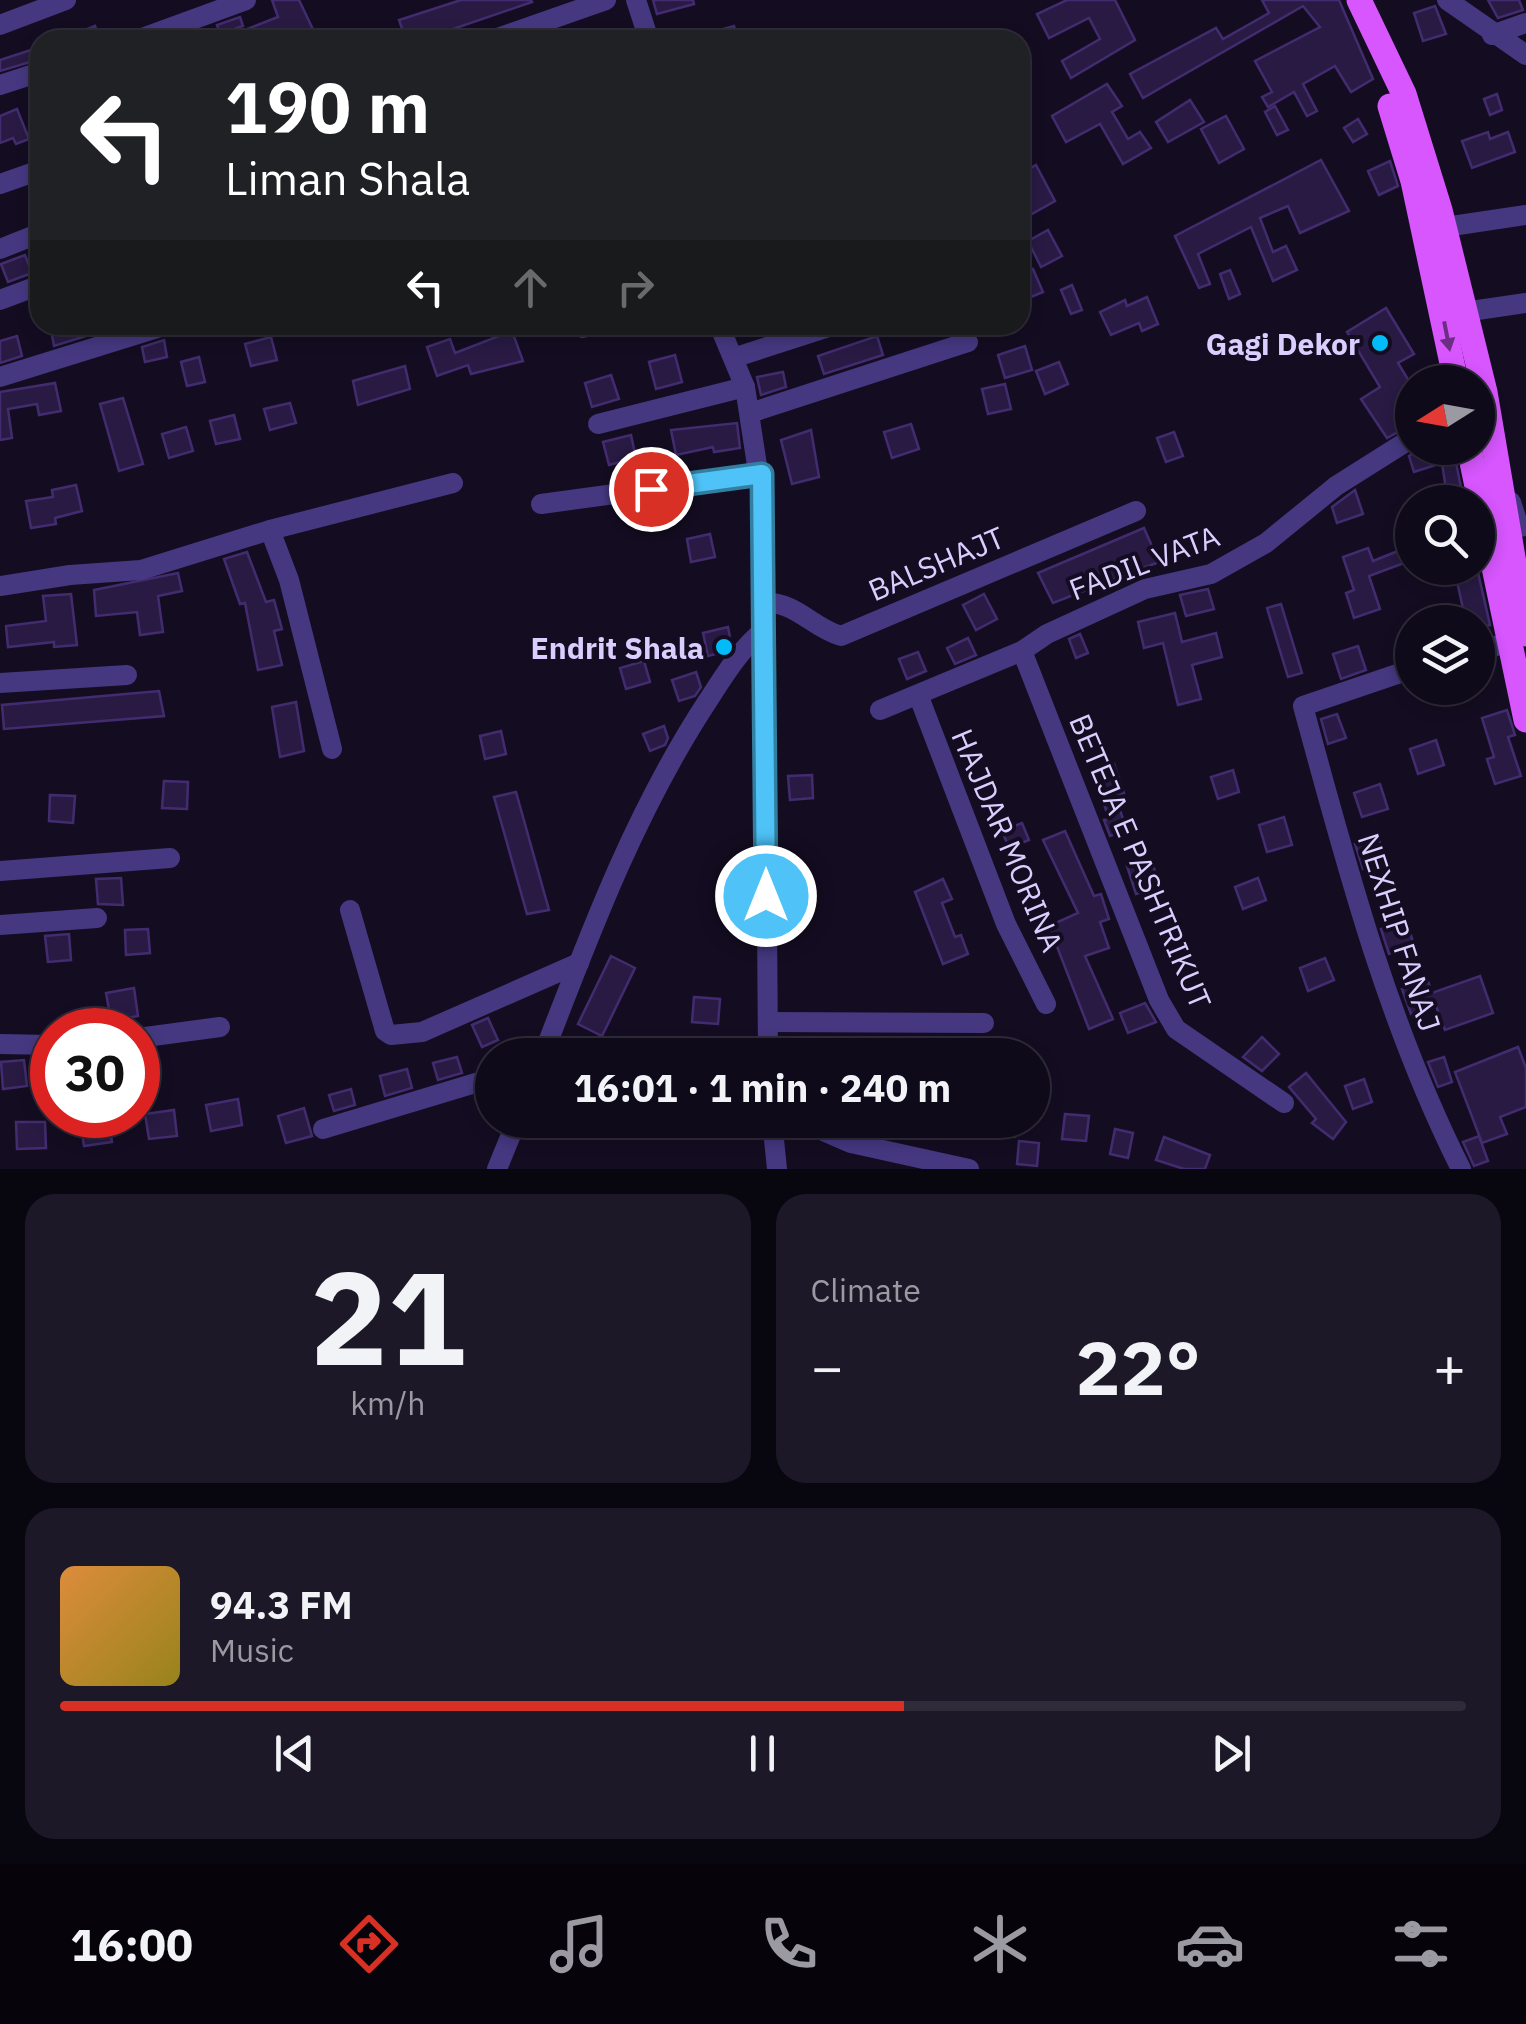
<!DOCTYPE html>
<html lang="en">
<head>
<meta charset="utf-8">
<style>
  :root { --surface:#0f0a1a; --page:#1d1827; --text:#f1f3f6; --muted:#9b9aa2; --line:#2f2b39; --accent:#d93025 }
  body { margin:0; font-family:"IBM Plex Sans",sans-serif; background:var(--page); color:var(--text); height:100vh; display:flex; flex-direction:column; font-size:38px; white-space:nowrap }
  * { box-sizing:border-box; margin:0 }
  p { font-size:32px; color:var(--muted) }
  .icon { flex:none; width:55px; height:55px; fill:none; stroke:currentColor; stroke-width:2; stroke-linecap:round; stroke-linejoin:round }
  .map { position:relative; height:1169px; overflow:hidden }
  .panel { display:flex; flex-direction:column; gap:25px; padding:25px; background:#08060e; flex:1 }
  .panel>* { flex:none }
  .banner { position:absolute; left:30px; top:30px; width:1000px; height:305px; border-radius:30px; box-shadow:0 5px 15px #0003,0 0 0 2px var(--line); background:#202124; color:#fff; overflow:hidden }
  .needle { width:65px; rotate:259deg }
  .controls { position:absolute; left:1395px; top:365px; display:grid; gap:20px }
  .controls a { display:grid; place-items:center; width:100px; height:100px; border-radius:50%; background:var(--surface); box-shadow:0 5px 15px #0003,0 0 0 2px var(--line); font-size:50px }
  .speed { position:absolute; left:30px; top:1008px; display:flex; gap:20px; font-size:50px; font-weight:700; text-align:center }
  .speed>* { display:grid; place-content:center; width:130px; height:130px; border-radius:50%; background:var(--surface); box-shadow:0 5px 15px #0003,0 0 0 2px var(--line); line-height:1 }
  .speed .limit { border:15px solid #d22; background:#fff; color:#111 }
  .pin { position:absolute; display:grid; place-items:center; width:85px; height:85px; color:#fff; margin:-42px; border:5px solid #fff; border-radius:50%; box-shadow:0 2px 10px #0007 }
  .me { position:absolute; width:110px; margin:-55px; rotate:0deg; stroke-linejoin:round; filter:drop-shadow(0 0 8px #0008) }
  .turn { display:flex; align-items:center; gap:35px; height:210px; padding:0 30px; font-size:45px }
  .turn .icon { width:130px; height:130px; stroke-width:2.5 }
  .turn b { display:block; font-size:70px; line-height:85px }
  .lanes { display:flex; align-items:center; height:95px; padding:0 30px; background:#0003; justify-content:center; gap:50px; direction:ltr }
  .lanes .off { opacity:.35 }
  .big { font-size:75px; font-weight:800; line-height:1.1 }
  .panel .widget { flex:1; display:flex; flex-direction:column; justify-content:center; gap:15px; min-width:0; padding:0 35px; border-radius:30px; background:var(--page) }
  .panel .dial { align-items:center; gap:0 }
  .dial b { font-size:130px; line-height:1 }
  .song { display:flex; align-items:center; gap:30px }
  .cover { width:120px; height:120px; border-radius:15px; background:linear-gradient(135deg,hsl(30 70% 55%),hsl(50 70% 35%)) }
  .played { height:10px; border-radius:5px; background:linear-gradient(90deg,var(--accent) 60%,var(--line) 60%) }
  .keys { display:flex; justify-content:space-around; direction:ltr }
  .heat { display:flex; justify-content:space-between; align-items:center; font-size:55px; direction:ltr }
  .panel .tiles { flex:1; display:grid; gap:25px; grid-template-columns:1fr 1fr }
  .widget:last-child { grid-column:span 2 }
  .trip { position:absolute; left:475px; top:1038px; width:575px; height:100px; border-radius:50px; background:var(--surface); box-shadow:0 5px 15px #0003,0 0 0 2px var(--line); font-weight:800; line-height:100px; text-align:center }
  .tabs { display:flex; height:160px; justify-content:space-around; align-items:center; background:#06040a; color:var(--muted) }
  .tabs .icon { width:70px; height:70px }
  .tabs .current { color:var(--accent) }
  .tabs b { font-size:45px; color:var(--text) }
  .map>svg:first-child { display:block }
  .building { fill:#281a43; stroke:#422c6f; stroke-width:2.5 }
  .lines { fill:none; stroke-linecap:round; stroke-linejoin:round }
  .minor { stroke:#453881; stroke-width:20 }
  .major { stroke:#d756fe; stroke-width:25 }
  .oneway { fill:#6c2e85 }
  .route-casing { stroke:#337fa1; stroke-width:25 }
  .route { stroke:#4fc3f7; stroke-width:18 }
  .poi-dot { fill:#01bcf8; stroke:#140d22; stroke-width:4 }
  .labels { text-anchor:middle; dominant-baseline:central; stroke-width:8; stroke-linejoin:round; paint-order:stroke }
  .poi-label { font-size:30px; font-weight:bold; fill:#dbceff; stroke:#140d22; text-anchor:end }
  .street-label { font-size:30px; fill:#dbceff; stroke:#140d22 }
</style>
</head>
<body>
<div class="map">
<svg width="1526" height="1169" viewBox="0 0 1526 1169">
  <rect width="100%" height="100%" fill="#140d22"/>
  <g class="building">
    <path d="M272,0H299L318,40H245L242,31L278,17Z"/>
    <path d="M461,0H531L532,2L421,40H406L399,20Z"/>
    <path d="M653,0H693L694,4L657,14Z"/>
    <path d="M1067,0H1115L1135,40L1071,78L1062,61L1100,39L1089,18L1049,38L1037,14Z"/>
    <path d="M1262,0H1339L1373,79L1351,92L1335,66L1303,84L1317,111L1307,116L1294,92L1268,107L1262,97L1272,92L1255,61L1320,27L1303,6L1143,98L1130,74L1216,28L1223,39L1269,13Z"/>
    <path d="M1488,0H1519L1523,10L1498,18Z"/>
    <path d="M1435,6L1446,34L1423,41L1414,13Z"/>
    <path d="M240,17L243,26L220,34L217,25Z"/>
    <path d="M95,26L100,40H62V39Z"/>
    <path d="M734,26L738,40H698V36Z"/>
    <path d="M40,47V59L0,71V60Z"/>
    <path d="M1107,84L1122,106L1112,112L1128,139L1140,132L1151,148L1123,164L1100,124L1066,142L1052,116Z"/>
    <path d="M1497,94L1502,110L1490,115L1484,99Z"/>
    <path d="M1190,100L1204,122L1168,142L1156,122Z"/>
    <path d="M1275,106L1288,130L1277,135L1265,112Z"/>
    <path d="M17,109L29,139L16,144L13,138L0,143V116Z"/>
    <path d="M1226,116L1244,149L1219,163L1201,129Z"/>
    <path d="M1358,119L1367,134L1353,142L1344,128Z"/>
    <path d="M1488,132L1490,139L1508,132L1515,152L1472,168L1462,141Z"/>
    <path d="M1321,160L1349,211L1300,233L1288,206L1260,218L1273,252L1286,246L1297,270L1273,281L1251,227L1198,254L1210,284L1199,288L1175,236Z"/>
    <path d="M1390,161L1398,186L1379,195L1368,171Z"/>
    <path d="M1036,165L1055,201L1030,215L1020,197V174Z"/>
    <path d="M1048,230L1062,256L1041,267L1028,241Z"/>
    <path d="M25,255L32,273L8,282L1,264Z"/>
    <path d="M1033,269L1043,292L1026,299L1020,275Z"/>
    <path d="M1230,270L1240,294L1229,299L1220,274Z"/>
    <path d="M1072,285L1082,310L1071,314L1061,290Z"/>
    <path d="M1147,297L1158,324L1142,331L1139,323L1111,335L1100,312L1125,300L1127,306Z"/>
    <path d="M1386,308L1414,354L1398,363L1412,386V424L1387,438L1361,399L1380,387L1347,332Z"/>
    <path d="M84,325H121L54,346L52,335L86,330Z"/>
    <path d="M512,331L523,361L471,374L468,365L437,376L427,347L450,339L455,353Z"/>
    <path d="M17,336L22,356L0,363V341Z"/>
    <path d="M877,336L883,355L824,374L818,356Z"/>
    <path d="M271,337L277,360L251,366L245,344Z"/>
    <path d="M164,340L167,357L145,362L142,347Z"/>
    <path d="M1025,346L1032,370L1005,378L998,355Z"/>
    <path d="M675,355L682,382L656,389L649,362Z"/>
    <path d="M199,357L205,382L187,386L181,362Z"/>
    <path d="M1059,362L1068,384L1045,394L1036,371Z"/>
    <path d="M405,366L410,389L358,405L353,381Z"/>
    <path d="M783,372L786,387L761,395L757,377Z"/>
    <path d="M611,375L619,399L592,407L585,383Z"/>
    <path d="M55,383L61,411L39,415L37,404L8,409L12,438L0,440V392Z"/>
    <path d="M1005,384L1011,409L988,414L982,389Z"/>
    <path d="M123,398L143,464L119,471L100,404Z"/>
    <path d="M290,403L296,423L270,430L264,409Z"/>
    <path d="M234,415L240,439L216,444L210,421Z"/>
    <path d="M737,423L740,448L714,452L713,447L676,455L671,430Z"/>
    <path d="M911,424L919,449L892,458L884,432Z"/>
    <path d="M186,427L193,451L169,458L162,434Z"/>
    <path d="M811,430L819,477L792,484L781,440Z"/>
    <path d="M1174,432L1183,456L1166,462L1157,438Z"/>
    <path d="M631,435L636,458L609,465L603,442Z"/>
    <path d="M1421,448H1453L1464,502H1448L1442,463L1414,472L1409,456Z"/>
    <path d="M76,485L82,511L55,518L56,524L31,528L26,501L53,497L52,490Z"/>
    <path d="M1355,490L1363,514L1337,523L1332,507Z"/>
    <path d="M1144,528L1159,562L1053,603L1038,573Z"/>
    <path d="M710,534L715,557L691,562L687,539Z"/>
    <path d="M1368,548L1373,561L1403,549L1407,562L1369,576L1380,609L1354,618L1346,593L1354,590L1343,557Z"/>
    <path d="M247,552L266,602L274,600L282,629L274,631L282,665L258,670L245,603L240,604L224,559Z"/>
    <path d="M1454,568H1477L1490,625L1478,628V622H1466Z"/>
    <path d="M178,573L182,591L158,596L163,632L140,635L137,612L96,616L94,590Z"/>
    <path d="M1208,589L1214,609L1186,616L1180,595Z"/>
    <path d="M71,594L77,645L54,647V642L8,647L6,626L46,621L43,596Z"/>
    <path d="M984,594L997,619L976,630L963,605Z"/>
    <path d="M1281,604L1302,673L1288,677L1267,608Z"/>
    <path d="M1175,613L1182,642L1216,633L1222,657L1192,665L1201,699L1178,705L1163,643L1144,648L1138,622Z"/>
    <path d="M728,627L731,643L724,652L708,656L703,633Z"/>
    <path d="M1080,634L1088,653L1076,658L1069,639Z"/>
    <path d="M968,638L976,655L955,664L947,648Z"/>
    <path d="M1358,646L1366,670L1341,679L1333,654Z"/>
    <path d="M918,652L926,671L907,679L899,659Z"/>
    <path d="M644,661L650,682L626,689L620,668Z"/>
    <path d="M696,672L701,687L695,696L679,701L672,680Z"/>
    <path d="M159,691L164,716L4,729L2,705Z"/>
    <path d="M296,702L304,751L280,757L272,707Z"/>
    <path d="M1507,710L1515,735L1508,737L1521,776L1495,784L1487,759L1494,757L1482,718Z"/>
    <path d="M1337,714L1346,738L1328,744L1321,719Z"/>
    <path d="M664,726L668,738L665,745L650,751L643,734Z"/>
    <path d="M501,731L506,754L485,759L480,736Z"/>
    <path d="M1436,740L1444,765L1418,774L1410,749Z"/>
    <path d="M1114,764L1124,793L1115,796L1127,830L1110,836L1104,820L1109,819L1093,771Z"/>
    <path d="M1233,770L1239,792L1218,799L1211,777Z"/>
    <path d="M812,775L813,798L790,800L788,776Z"/>
    <path d="M164,781L188,782L187,809L162,808Z"/>
    <path d="M1380,784L1388,809L1362,817L1354,793Z"/>
    <path d="M516,792L549,910L527,914L494,797Z"/>
    <path d="M50,795L75,796L73,823L49,821Z"/>
    <path d="M1284,817L1292,845L1267,852L1259,825Z"/>
    <path d="M1022,823L1029,840L1009,848L1002,831Z"/>
    <path d="M1065,831L1094,896L1101,894L1109,919L1100,922L1109,948L1085,956L1113,1019L1089,1029L1049,926L1078,913L1043,840Z"/>
    <path d="M1378,837L1386,861L1363,869L1355,844Z"/>
    <path d="M1151,859L1160,887L1136,894L1127,866Z"/>
    <path d="M121,878L123,905L98,904L96,879Z"/>
    <path d="M1258,878L1266,900L1243,909L1235,887Z"/>
    <path d="M943,879L952,899L942,903L955,937L961,935L968,954L943,964L915,892Z"/>
    <path d="M1406,920L1414,945L1389,954L1381,929Z"/>
    <path d="M148,929L150,953L126,955L125,930Z"/>
    <path d="M69,934L71,960L48,962L45,936Z"/>
    <path d="M611,956L635,968L602,1036L578,1024Z"/>
    <path d="M1325,958L1334,980L1308,991L1300,968Z"/>
    <path d="M1480,976L1493,1013L1445,1030L1436,1006L1411,1014L1402,989L1428,981L1432,993Z"/>
    <path d="M134,988L138,1016L111,1021L106,993Z"/>
    <path d="M694,997L720,999L718,1024L692,1022Z"/>
    <path d="M1145,1003L1156,1022L1128,1033L1120,1013Z"/>
    <path d="M488,1018L498,1040L482,1047L472,1025Z"/>
    <path d="M1262,1037L1279,1054L1262,1071L1243,1057Z"/>
    <path d="M811,1038L812,1044H840V1055H790L789,1040Z"/>
    <path d="M1518,1047L1526,1068V1107L1500,1117L1507,1134L1482,1143L1455,1072Z"/>
    <path d="M457,1057L462,1073L438,1080L433,1063Z"/>
    <path d="M1444,1057L1452,1082L1438,1087L1428,1062Z"/>
    <path d="M24,1060L27,1086L3,1089L1,1062Z"/>
    <path d="M407,1069L412,1088L385,1096L380,1076Z"/>
    <path d="M1306,1073L1346,1122L1333,1139L1312,1123L1316,1119L1289,1087Z"/>
    <path d="M1364,1079L1372,1102L1353,1109L1345,1086Z"/>
    <path d="M351,1089L355,1105L334,1111L329,1095Z"/>
    <path d="M238,1099L242,1125L211,1131L206,1105Z"/>
    <path d="M304,1108L312,1136L286,1143L278,1116Z"/>
    <path d="M174,1110L177,1136L149,1139L145,1114Z"/>
    <path d="M1065,1114L1089,1116L1086,1141L1062,1139Z"/>
    <path d="M108,1116L112,1142L84,1146L80,1120Z"/>
    <path d="M990,1120H1016L1015,1137L989,1135Z"/>
    <path d="M16,1122H45L46,1148L17,1149Z"/>
    <path d="M1115,1129L1133,1133L1128,1158L1110,1154Z"/>
    <path d="M1479,1136L1488,1161L1474,1166L1463,1142Z"/>
    <path d="M1164,1137L1210,1155L1205,1169H1184L1156,1160Z"/>
    <path d="M1019,1141L1039,1143L1037,1166L1017,1164Z"/>
  </g>
  <g class="lines">
    <g class="minor">
      <path d="M636,0L649,40"/>
      <path d="M1447,0L1526,55"/>
      <path d="M0,25L66,0"/>
      <path d="M1492,35L1526,23"/>
      <path d="M137,40L246,0"/>
      <path d="M492,40L606,0"/>
      <path d="M0,85L40,72"/>
      <path d="M0,184L40,170"/>
      <path d="M1445,227L1526,215"/>
      <path d="M0,249L40,233"/>
      <path d="M0,300L40,285"/>
      <path d="M1464,312L1526,303"/>
      <path d="M719,325L745,387L764,511L768,1055"/>
      <path d="M583,328L593,325"/>
      <path d="M736,357L835,325"/>
      <path d="M0,377L167,325"/>
      <path d="M750,413L968,342"/>
      <path d="M598,424L745,387"/>
      <path d="M1511,502L1519,527L1526,526"/>
      <path d="M541,504L762,474"/>
      <path d="M270,530L453,483"/>
      <path d="M0,586L70,575L141,570L270,530L289,580L332,749"/>
      <path d="M764,602C798,603 811,627 841,636L1136,511"/>
      <path d="M1022,651L1159,1000L1176,1029L1284,1103"/>
      <path d="M1478,651L1510,642"/>
      <path d="M1412,669L1303,706C1346,864 1387,1022 1461,1169"/>
      <path d="M0,683L127,675"/>
      <path d="M919,697L1006,924L1046,1004"/>
      <path d="M880,710L1022,651L1047,634L1145,589L1211,574L1266,543L1336,486L1412,438"/>
      <path d="M0,871L170,858"/>
      <path d="M350,910L385,1031L391,1035L422,1032L579,963"/>
      <path d="M0,925L97,918"/>
      <path d="M768,1022L984,1023"/>
      <path d="M138,1038L220,1027"/>
      <path d="M0,1044L52,1045"/>
      <path d="M543,1055C590,933 635,812 707,702C724,676 740,649 764,630"/>
      <path d="M772,1120L777,1169"/>
      <path d="M798,1120L851,1143L969,1169"/>
      <path d="M323,1129L492,1078"/>
      <path d="M497,1169L517,1120"/>
    </g>
    <g class="major">
      <path d="M1359,0L1404,94L1440,210L1485,392L1526,634"/>
      <path d="M1390,106L1413,181L1456,382"/>
      <path d="M1469,448L1526,720"/>
    </g>
  </g>
  <defs><path id="oneway-solid" d="M-6-.8H1V-3.2L6.5 0L1 3.2V.8H-6Z" transform="scale(2.5)"/></defs>
  <use class="oneway" href="#oneway-solid" transform="translate(1447 336) rotate(79)"/>
  <g class="lines">
    <g class="route-casing">
      <path id="route" d="M651,489L762,474L766,896"/>
    </g>
    <use href="#route" class="route"/>
  </g>
  <g class="poi-dot">
    <circle cx="1380" cy="343" r="10"/>
    <circle cx="724" cy="647" r="10"/>
  </g>
  <g class="labels">
    <g class="poi-label">
      <text x="1360" y="343">Gagi Dekor</text>
      <text x="704" y="647">Endrit Shala</text>
    </g>
    <g class="street-label">
      <text transform="translate(1144 562) rotate(-21)">FADIL VATA</text>
      <text transform="translate(936 563) rotate(-23)">BALSHAJT</text>
      <text transform="translate(1008 840) rotate(67)">HAJDAR MORINA</text>
      <text transform="translate(1141 861) rotate(67)">BETEJA E PASHTRIKUT</text>
      <text transform="translate(1400 932) rotate(72)">NEXHIP FANAJ</text>
    </g>
  </g>
</svg>
<div class="controls">
<a><svg class="needle" viewBox="-14 -14 28 28"><path d="M0-13l5 13h-10z" fill="#e53935"/><path d="M0 13l5-13h-10z" fill="#9b9aa2"/></svg></a>
<a><svg class="icon" aria-label="search" viewBox="0 0 24 24"><circle cx="10" cy="10" r="6"/><path d="M15 15l6 6"/></svg></a>
<a><svg class="icon" aria-label="layers" viewBox="0 0 24 24"><path d="M12 4l9 5-9 5-9-5zM3 14l9 5 9-5"/></svg></a>
</div>
<div class="speed"><div class="limit">30</div></div>
<div class="pin" style="left:651px;top:489px;background:#d93025"><svg class="icon" aria-label="arrive" viewBox="0 0 24 24"><path d="M6 21V4h12l-3 4 3 4H6"/></svg></div>
<svg class="me" style="left:766px;top:896px" viewBox="-20 -20 40 40"><circle r="17" fill="#4fc3f7" stroke="#fff" stroke-width="3"/><path d="M0-11L8 9 0 5-8 9z" fill="#fff"/></svg>
<div class="trip">16:01 · 1 min · 240 m</div>
<div class="banner">
<div class="turn"><svg class="icon" aria-label="left" viewBox="0 0 24 24"><path d="M17 20v-9H6M10 6l-5 5 5 5"/></svg><div><b>190 m</b>Liman Shala</div></div>
<div class="lanes"><svg class="icon" aria-label="left" viewBox="0 0 24 24"><path d="M17 20v-9H6M10 6l-5 5 5 5"/></svg><svg class="icon off" aria-label="ahead" viewBox="0 0 24 24"><path d="M12 20V5M6 11l6-6 6 6"/></svg><svg class="icon off" aria-label="right" viewBox="0 0 24 24"><path d="M7 20v-9h11M14 6l5 5-5 5"/></svg></div>
</div>
</div>
<section class="panel">
<div class="tiles">
<div class="widget dial"><b>21</b><p>km/h</p></div>
<div class="widget"><p>Climate</p>
<div class="heat"><a>−</a><b class="big">22°</b><a>+</a></div>
</div>
<div class="widget">
<div class="song"><i class="cover"></i><div><b>94.3 FM</b><p>Music</p></div></div>
<div class="played"></div>
<div class="keys"><svg class="icon" aria-label="previous" viewBox="0 0 24 24"><path d="M18 5L8 12l10 7zM5 5v14"/></svg><svg class="icon" aria-label="pause" viewBox="0 0 24 24"><path d="M8 5v14M16 5v14"/></svg><svg class="icon" aria-label="next" viewBox="0 0 24 24"><path d="M6 5l10 7-10 7zM19 5v14"/></svg></div>
</div>
</div>
</section>
<nav class="tabs">
<b>16:00</b>
<svg class="icon current" aria-label="directions" viewBox="0 0 24 24"><path d="M12 3l9 9-9 9-9-9zM9 14v-3h6M13 9l2 2-2 2"/></svg>
<svg class="icon" aria-label="music" viewBox="0 0 24 24"><path d="M9 18V5l10-2v13"/><circle cx="6" cy="18" r="3"/><circle cx="16" cy="16" r="3"/></svg>
<svg class="icon" aria-label="phone" viewBox="0 0 24 24"><path d="M5 4h4l2 5-3 2q2 4 5 5l2-3 5 2v4C11 20 4 13 5 4z"/></svg>
<svg class="icon" aria-label="climate" viewBox="0 0 24 24"><path d="M12 3v18M4 7l16 10M4 17L20 7"/></svg>
<svg class="icon" aria-label="car" viewBox="0 0 24 24"><path d="M5 17H2v-5l4-1 3-4h7l3 4 3 1v5h-3M9 17h6M6 11h13"/><circle cx="7" cy="17" r="2"/><circle cx="17" cy="17" r="2"/></svg>
<svg class="icon" aria-label="filters" viewBox="0 0 24 24"><path d="M4 7h16M4 17h16"/><circle cx="9" cy="7" r="2"/><circle cx="15" cy="17" r="2"/></svg>
</nav>
</body>
</html>
